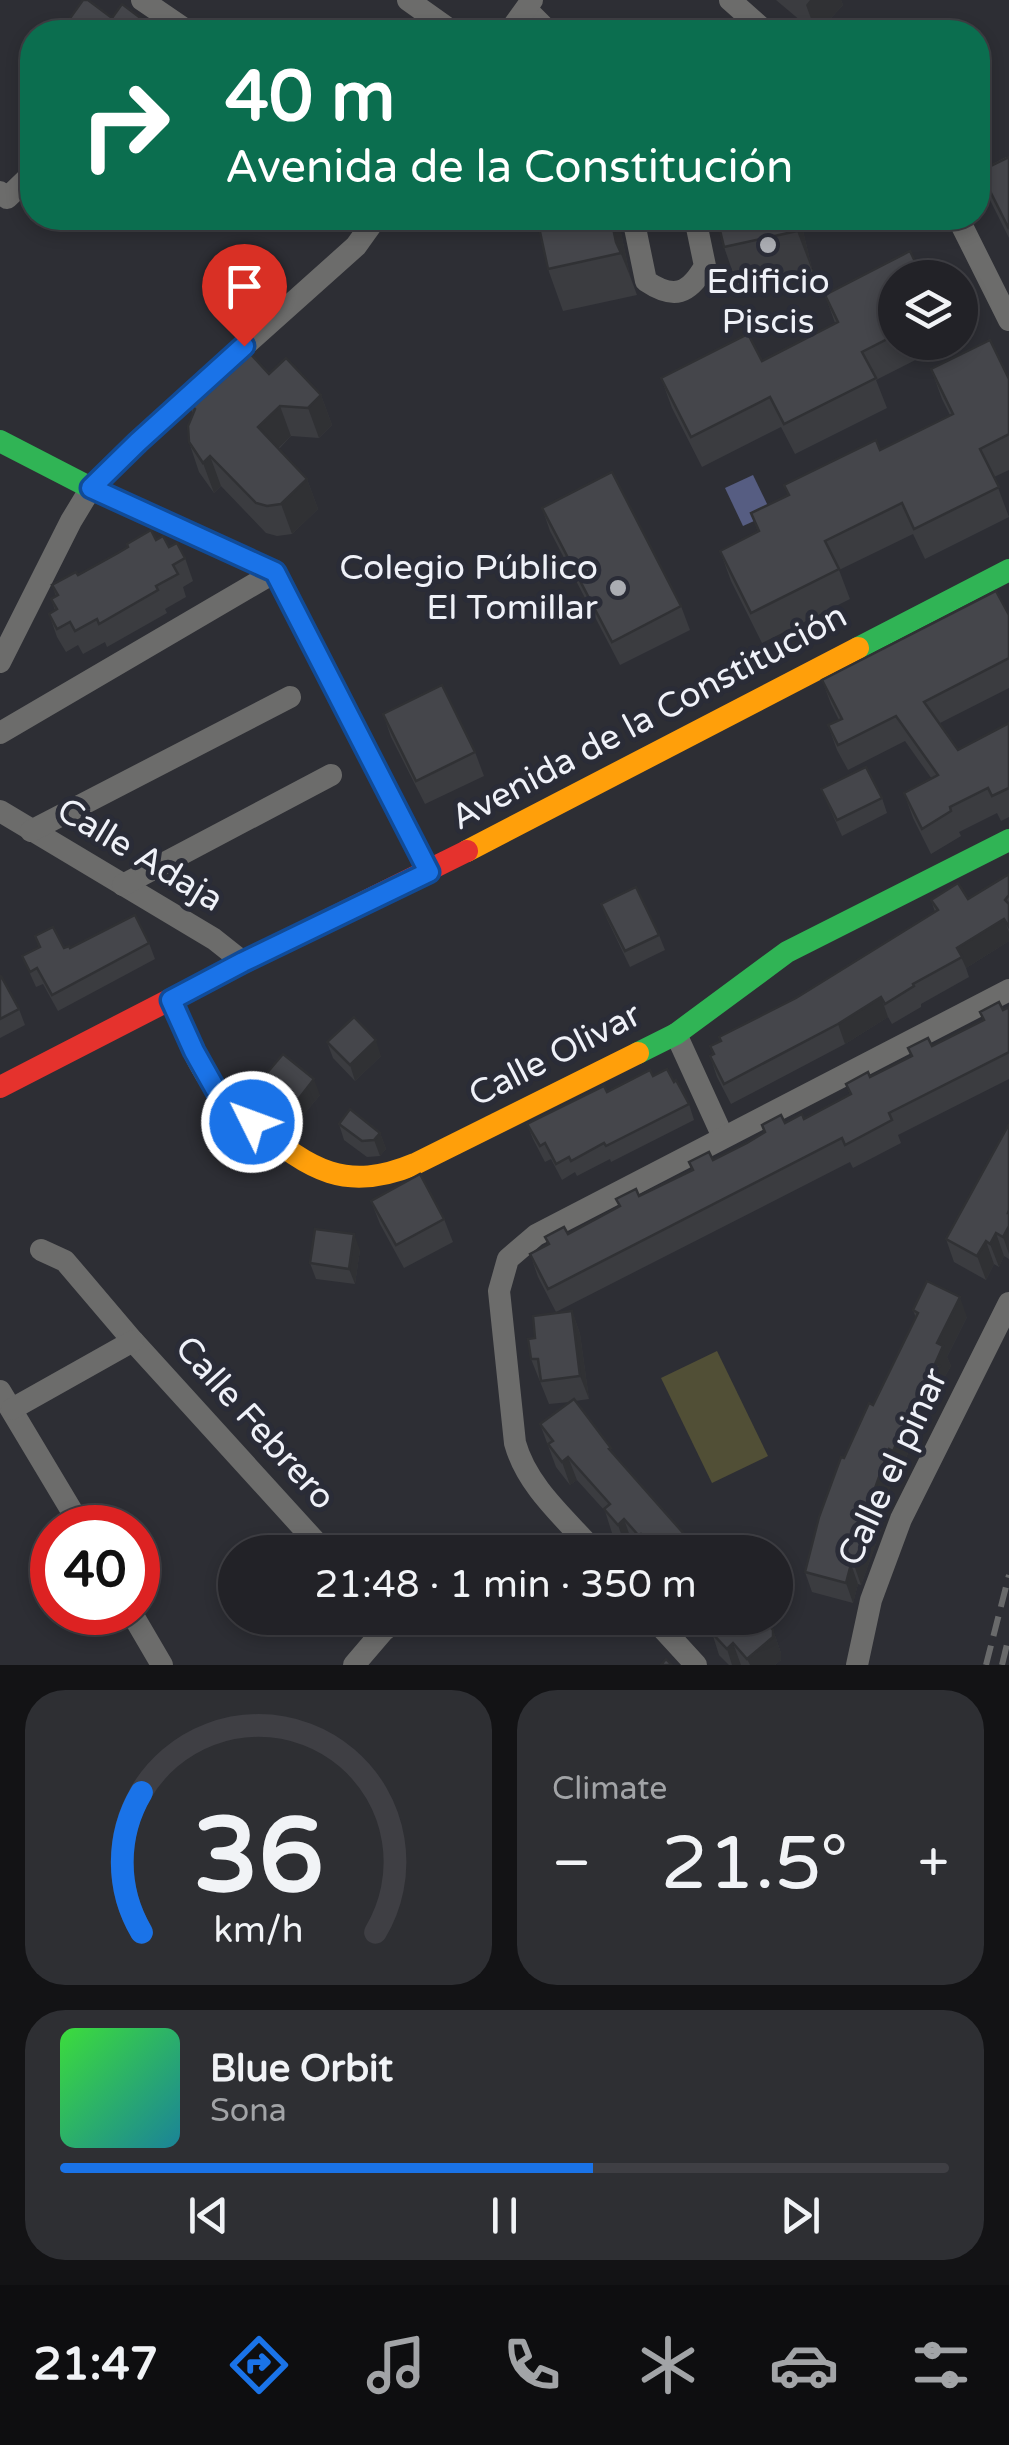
<!DOCTYPE html>
<html lang="en">
<head>
<meta charset="utf-8">
<style>
  :root { --surface:#222227; --page:#2e2f33; --text:#f1f3f6; --muted:#a2a4a7; --line:#3f3f44; --accent:#1a73e8 }
  body { margin:0; font-family:"Varela Round",sans-serif; background:var(--page); color:var(--text); height:100vh; display:flex; flex-direction:column; font-size:38px; white-space:nowrap }
  * { box-sizing:border-box; margin:0 }
  p { font-size:32px; color:var(--muted) }
  .icon { flex:none; width:55px; height:55px; fill:none; stroke:currentColor; stroke-width:2; stroke-linecap:round; stroke-linejoin:round }
  .map { position:relative; height:1665px; overflow:hidden }
  .drawer { display:flex; flex-direction:column; gap:25px; padding:25px; background:#131315; flex:1 }
  .drawer>* { flex:none }
  .top-card { position:absolute; left:20px; top:20px; width:970px; height:210px; border-radius:40px; box-shadow:0 5px 15px #0003,0 0 0 2px var(--line); background:#0b6e4f; color:#fff; overflow:hidden }
  .fabs { position:absolute; left:878px; top:260px; display:grid; gap:20px }
  .fabs a { display:grid; place-items:center; width:100px; height:100px; border-radius:50%; background:var(--surface); box-shadow:0 5px 15px #0003,0 0 0 2px var(--line); font-size:50px }
  .speed { position:absolute; left:30px; top:1505px; display:flex; gap:20px; font-size:50px; font-weight:700; text-align:center }
  .speed>* { display:grid; place-content:center; width:130px; height:130px; border-radius:50%; background:var(--surface); box-shadow:0 5px 15px #0003,0 0 0 2px var(--line); line-height:1 }
  .speed .limit { border:15px solid #d22; background:#fff; color:#111 }
  .pin { position:absolute; display:grid; place-items:center; width:85px; height:85px; color:#fff; margin:-102px -42px; border-radius:50% 50% 50% 0; rotate:-45deg; box-shadow:0 0 10px #0007 }
  .pin .icon { rotate:45deg }
  .me { position:absolute; width:110px; margin:-55px; rotate:312deg; stroke-linejoin:round; filter:drop-shadow(0 0 8px #0008) }
  .turn { display:flex; align-items:center; gap:35px; height:210px; padding:0 40px; font-size:45px }
  .turn .icon { width:130px; height:130px; stroke-width:2.5 }
  .turn b { display:block; font-size:70px; line-height:85px }
  .big { font-size:75px; font-weight:600; line-height:1.1 }
  .drawer .card { flex:1; display:flex; flex-direction:column; justify-content:center; gap:15px; min-width:0; padding:0 35px; border-radius:40px; background:var(--page) }
  .drawer .dial { align-items:center; gap:0 }
  .dial svg { height:260px; overflow:visible; fill:none; stroke:var(--line); stroke-width:7; stroke-linecap:round; text-anchor:middle }
  .dial text { fill:var(--text); stroke:none }
  .song { display:flex; align-items:center; gap:30px }
  .cover { width:120px; height:120px; border-radius:15px; background:linear-gradient(135deg,hsl(120 70% 55%),hsl(190 70% 35%)) }
  .played { height:10px; border-radius:5px; background:linear-gradient(90deg,var(--accent) 60%,var(--line) 60%) }
  .keys { display:flex; justify-content:space-around; direction:ltr }
  .heat { display:flex; justify-content:space-between; align-items:center; font-size:55px; direction:ltr }
  .drawer .tiles { flex:1; display:grid; gap:25px; grid-template-columns:1fr 1fr }
  .card:last-child { grid-column:span 2 }
  .trip { position:absolute; left:218px; top:1535px; width:575px; height:100px; border-radius:50px; background:var(--surface); box-shadow:0 5px 15px #0003,0 0 0 2px var(--line); font-weight:600; line-height:100px; text-align:center }
  .tabs { display:flex; height:160px; justify-content:space-around; align-items:center; background:#0e0e10; color:var(--muted) }
  .tabs .icon { width:70px; height:70px }
  .tabs .active { color:var(--accent) }
  .tabs b { font-size:45px; color:var(--text) }
  .map>svg:first-child { display:block }
  .green { fill:#514f36 }
  .water { fill:#565d82 }
  .lines { fill:none; stroke-linecap:round; stroke-linejoin:round }
  .street { stroke:#6c6c6b; stroke-width:22 }
  .fast { stroke:#30b455; stroke-width:22 }
  .slow { stroke:#ff9f0a; stroke-width:22 }
  .jam { stroke:#e5322d; stroke-width:22 }
  .rail { stroke:#696a6b; stroke-width:6; stroke-dasharray:20 10; stroke-linecap:butt }
  .wall { fill:#3b3c40 }
  .shaded-wall { fill:#303134 }
  .building { fill:#45464b; stroke:#303134; stroke-width:2.5 }
  .route-casing { stroke:#114b97; stroke-width:25 }
  .route { stroke:#1a73e8; stroke-width:18 }
  .poi-dot { fill:#abadb3; stroke:#2a2c37; stroke-width:4 }
  .labels { text-anchor:middle; dominant-baseline:central; stroke-width:10; stroke-linejoin:round; paint-order:stroke }
  .poi-label { font-size:35px; fill:#eff1f8; stroke:#2a2c37 }
  .street-label { font-size:35px; fill:#eff1f8; stroke:#2a2c37 }
</style>
</head>
<body>
<div class="map">
<svg width="1009" height="1665" viewBox="0 0 1009 1665">
  <rect width="100%" height="100%" fill="#2d2e34"/>
  <path class="green" d="M717,1351L768,1456L712,1483L661,1378Z"/>
  <path class="water" d="M753,475L768,506L765,516L743,526L725,488Z"/>
  <g class="lines">
    <g class="street">
      <path d="M142,0L189,32"/>
      <path d="M408,0L453,32"/>
      <path d="M730,0L766,32"/>
      <path d="M526,9L549,32"/>
      <path d="M509,32L532,0"/>
      <path d="M978,184L1009,168"/>
      <path d="M0,192L7,198L32,174"/>
      <path d="M633,218L646,281C674,300 689,294 705,266L695,218"/>
      <path d="M958,218L1009,320"/>
      <path d="M0,662L71,521L91,488L137,442L356,246L376,218"/>
      <path d="M0,733L275,572"/>
      <path d="M0,811L214,939L243,962"/>
      <path d="M31,831L290,697"/>
      <path d="M123,885L331,775"/>
      <path d="M676,1034L723,1137"/>
      <path d="M41,1250L65,1261L133,1341L325,1552"/>
      <path d="M0,1391L82,1528"/>
      <path d="M12,1409L133,1341"/>
      <path d="M595,1552C566,1519 527,1487 515,1443L499,1291L508,1259L536,1235L1009,990"/>
      <path d="M131,1612L162,1665"/>
      <path d="M653,1618L696,1665"/>
      <path d="M354,1665L383,1631L400,1618"/>
      <path d="M857,1665L871,1600L901,1519L1009,1303"/>
    </g>
    <g class="fast">
      <path d="M0,441L91,488L275,572L429,871"/>
      <path d="M858,648L1009,570"/>
      <path d="M638,1053L676,1034L787,952L1009,840"/>
    </g>
    <g class="slow">
      <path d="M467,851L858,648"/>
      <path d="M171,1000C184,1030 196,1063 216,1089C226,1103 243,1114 256,1125C310,1170 346,1193 415,1164L638,1053"/>
    </g>
    <path class="jam" d="M0,1087L243,962L467,851"/>
    <g class="rail">
      <path d="M986,1665L1009,1575"/>
      <path d="M1002,1665L1009,1636"/>
    </g>
  </g>
  <g class="wall">
    <path d="M776,0H841L843,5L818,32H814Z"/>
    <path d="M1009,157V238L991,202L980,171Z"/>
    <path d="M618,218L630,276L637,295L563,311L548,269Z"/>
    <path d="M800,218L813,273L739,290L724,247Z"/>
    <path d="M895,278V342H951L876,380L887,408L795,454L781,427L702,467L672,408L661,378L762,361L835,323L825,295Z"/>
    <path d="M931,369L1009,379V470L994,477L1009,517L925,559L913,534L839,570L850,599L762,643L731,581L720,551L758,532L751,513L788,495L784,485L880,450L950,415L942,399Z"/>
    <path d="M269,374L321,395L332,425L319,438L291,436L279,449L307,479L318,509L292,534L277,536L266,533L221,486L214,493L199,472L189,442L193,414L189,404Z"/>
    <path d="M542,508L681,606L690,630L620,665L550,531Z"/>
    <path d="M156,540L185,558L193,581L183,587L186,597L165,609L167,613L107,647L105,642L83,654L78,645L66,652L57,637L49,614L55,610L51,599L56,596L52,585L78,575L128,547Z"/>
    <path d="M1009,615V688L940,723L958,750L1009,723V817L1001,821L997,813L959,832L961,836L931,854L913,818L904,793L932,779L905,741L848,770L837,750L828,725L839,720L831,704L822,680Z"/>
    <path d="M383,714L475,752L484,776L425,804L391,737Z"/>
    <path d="M821,789L882,798L887,813L842,836Z"/>
    <path d="M1009,874V941L966,968L969,977L921,1004V1007L892,1024L888,1017L845,1044L731,1104L717,1077L710,1056L713,1055L710,1046L796,998L935,912L931,900L968,899Z"/>
    <path d="M601,904L659,935L665,950L630,967L607,919Z"/>
    <path d="M35,936L64,948L149,943L155,959L58,1011L43,984L36,987L22,956L39,948Z"/>
    <path d="M0,976L19,1009L25,1025L0,1038Z"/>
    <path d="M1009,1007V1079L898,1135L901,1143L853,1168L850,1162L556,1312L538,1277L530,1254L548,1245L545,1237L568,1234L619,1207L616,1199L639,1196L692,1171L689,1162L713,1160L764,1133L762,1125L785,1123L804,1119L850,1095L846,1084L870,1077L911,1057L908,1048L932,1046L983,1020L980,1012L1003,1010Z"/>
    <path d="M327,1042L381,1056L355,1081L333,1058Z"/>
    <path d="M653,1076L674,1082L689,1104L694,1120L611,1162L610,1159L577,1176L575,1172L562,1180L551,1159L545,1162L533,1139L527,1124L607,1092Z"/>
    <path d="M261,1080L320,1095L298,1121L267,1096Z"/>
    <path d="M339,1124L380,1133L386,1149L380,1156L367,1157L344,1140Z"/>
    <path d="M1009,1124V1259L1004,1256L999,1267L994,1264L986,1280L954,1262L946,1239Z"/>
    <path d="M371,1201L444,1219L453,1242L404,1268L380,1224Z"/>
    <path d="M360,1250L355,1284L316,1279L310,1263Z"/>
    <path d="M913,1310L967,1317L947,1357L951,1366L944,1378L947,1386L937,1407L931,1405L900,1470L896,1469L884,1504L887,1513L861,1585L858,1584L853,1603L812,1592L805,1572L844,1458L873,1405L916,1318Z"/>
    <path d="M572,1311L580,1334L589,1399L575,1401L613,1453L700,1552H642L632,1542L626,1548L612,1533L605,1511L577,1480L570,1485L556,1467L540,1424L570,1402L549,1404L531,1359L535,1338Z"/>
    <path d="M703,1618H762L773,1630L781,1653V1660L775,1665H729L719,1655L709,1623Z"/>
  </g>
  <g class="shaded-wall">
    <path d="M810,0H841L843,5L818,32H816L806,5Z"/>
    <path d="M611,218H618L630,276L616,242Z"/>
    <path d="M794,218H800L813,273L797,231Z"/>
    <path d="M321,395L332,425L319,438L308,408Z"/>
    <path d="M280,406L291,436L269,457L258,427Z"/>
    <path d="M210,456L221,486L214,493L203,463Z"/>
    <path d="M307,479L318,509L292,534L281,504Z"/>
    <path d="M1004,919L1009,932V941L966,968L957,948Z"/>
    <path d="M881,997L888,1017L845,1044L838,1024Z"/>
    <path d="M376,1040L381,1056L355,1081L350,1065Z"/>
    <path d="M314,1079L320,1095L298,1121L293,1106Z"/>
    <path d="M380,1133L386,1149L380,1156L374,1140Z"/>
    <path d="M1009,1226V1254L1003,1237Z"/>
    <path d="M996,1233L1004,1256L999,1267L990,1244Z"/>
    <path d="M354,1234L360,1250L355,1284L349,1269Z"/>
    <path d="M986,1241L994,1264L986,1280L977,1256Z"/>
    <path d="M960,1297L967,1317L947,1357L951,1366L944,1378L947,1386L937,1407L930,1388L937,1343Z"/>
    <path d="M572,1311L580,1334L589,1399L580,1376Z"/>
    <path d="M924,1385L931,1405L900,1470L893,1451Z"/>
    <path d="M889,1449L896,1469L884,1504L887,1513L861,1585L854,1565L874,1491Z"/>
    <path d="M568,1457L577,1480L570,1485L562,1462Z"/>
    <path d="M624,1519L632,1542L626,1548L618,1525Z"/>
    <path d="M641,1534L648,1552H645L639,1536Z"/>
    <path d="M851,1564L858,1584L853,1603L846,1583Z"/>
    <path d="M773,1630L781,1653V1660L775,1665H750L747,1659Z"/>
    <path d="M733,1643L741,1665H732L727,1649Z"/>
  </g>
  <g class="building">
    <path d="M83,0H88L112,18L122,4L159,32H71L63,28Z"/>
    <path d="M1009,157V229L980,171Z"/>
    <path d="M537,218H611L616,242L621,253L548,269Z"/>
    <path d="M717,218H794L797,231L724,247Z"/>
    <path d="M910,251L923,278H895V335L862,352L876,378L784,424L770,397L691,437L661,378L748,334L762,361L838,322L825,295Z"/>
    <path d="M990,340L1009,379V434L980,449L999,487L914,529L902,503L825,541L839,569L751,613L720,551L759,531L751,513L789,495L784,485L876,440L880,450L953,414L931,369Z"/>
    <path d="M247,350L269,374L286,358L321,395L308,408L280,406L258,427L307,479L281,504L267,506L256,503L210,456L203,463L189,442L188,426L195,409L189,404Z"/>
    <path d="M612,472L681,606L612,642L542,508Z"/>
    <path d="M151,530L156,540L163,536L169,547L177,543L185,558L173,565L178,574L156,586L158,590L99,624L97,619L75,631L70,622L57,629L49,614L57,609L51,599L58,595L52,585L76,572L78,575L118,553L128,547L127,544Z"/>
    <path d="M996,591L1009,615V658L924,702L958,750L1009,723V788L992,796L988,788L950,807L951,811L922,829L904,793L938,775L896,716L838,745L828,725L842,719L822,680Z"/>
    <path d="M442,685L475,752L416,781L383,714Z"/>
    <path d="M866,767L882,798L837,820L821,789Z"/>
    <path d="M1009,874V895L1005,900L1009,904V927L1004,919L957,948L962,957L913,984L914,986L885,1004L881,997L838,1024L724,1084L710,1056L714,1054L710,1046L721,1041L719,1037L796,998L938,910L931,900L958,883L968,899Z"/>
    <path d="M636,887L659,935L625,951L601,904Z"/>
    <path d="M135,915L149,943L52,995L37,968L30,972L22,956L40,947L35,936L53,927L64,948L69,946L70,948Z"/>
    <path d="M0,976H1L19,1009L0,1019Z"/>
    <path d="M999,1002L1003,1010L1009,1007V1052L889,1113L892,1120L845,1145L842,1138L548,1289L530,1254L549,1244L545,1237L564,1227L568,1234L620,1206L616,1199L636,1189L639,1196L693,1170L689,1162L709,1152L713,1160L747,1143L765,1132L762,1125L781,1115L785,1123L802,1114L804,1119L851,1094L846,1084L868,1072L870,1077L912,1056L908,1048L928,1038L932,1046L984,1020L980,1012Z"/>
    <path d="M354,1017L376,1040L350,1065L327,1042Z"/>
    <path d="M283,1054L314,1079L293,1106L261,1080Z"/>
    <path d="M667,1069L674,1082L676,1080L689,1104L606,1146L604,1143L571,1161L569,1157L556,1164L545,1143L540,1146L527,1124L604,1086L607,1092L650,1070L653,1076Z"/>
    <path d="M350,1109L380,1133L374,1140L362,1141L339,1124Z"/>
    <path d="M1009,1124V1210L1008,1213H1009V1226L1003,1237L996,1233L990,1244L986,1241L977,1256L946,1239Z"/>
    <path d="M420,1174L444,1219L396,1245L371,1201Z"/>
    <path d="M315,1229L354,1234L349,1269L310,1263Z"/>
    <path d="M927,1281L960,1297L937,1343L943,1346L935,1364L940,1366L930,1388L924,1385L893,1451L889,1449L874,1491L880,1493L854,1565L851,1564L846,1583L805,1572L819,1517L841,1457L844,1458L869,1403L873,1405L918,1313L913,1310Z"/>
    <path d="M572,1311L580,1376L541,1381L538,1359H531L528,1339L535,1338L533,1316Z"/>
    <path d="M574,1399L611,1448L609,1449L700,1552H658L641,1534L639,1536L624,1519L618,1525L604,1509L610,1504L568,1457L562,1462L548,1444L553,1441L540,1424Z"/>
    <path d="M711,1618H762L773,1630V1637L747,1659L733,1643L727,1649L711,1632L718,1625Z"/>
    <path d="M666,1659L672,1665H661Z"/>
  </g>
  <g class="lines">
    <g class="route-casing">
      <path id="route" d="M244,346L138,442L91,488L275,572L429,872L243,962L171,1000L194,1051L217,1092L252,1122"/>
    </g>
    <use href="#route" class="route"/>
  </g>
  <g class="poi-dot">
    <circle cx="768" cy="245" r="10"/>
    <circle cx="618" cy="588" r="10"/>
  </g>
  <g class="labels">
    <g class="poi-label">
      <text x="768" y="282">Edificio<tspan x="768" dy="40">Piscis</tspan></text>
      <text x="598" y="568" text-anchor="end">Colegio Público<tspan x="598" dy="40">El Tomillar</tspan></text>
    </g>
    <g class="street-label">
      <text transform="translate(649 717) rotate(-28)">Avenida de la Constitución</text>
      <text transform="translate(140 855) rotate(31)">Calle Adaja</text>
      <text transform="translate(555 1055) rotate(-27)">Calle Olivar</text>
      <text transform="translate(255 1423) rotate(48)">Calle Febrero</text>
      <text transform="translate(893 1467) rotate(-65)">Calle el pinar</text>
    </g>
  </g>
</svg>
<div class="fabs">
<a><svg class="icon" aria-label="layers" viewBox="0 0 24 24"><path d="M12 4l9 5-9 5-9-5zM3 14l9 5 9-5"/></svg></a>
</div>
<div class="speed"><div class="limit">40</div></div>
<div class="pin" style="left:244px;top:346px;background:#d93025"><svg class="icon" aria-label="arrive" viewBox="0 0 24 24"><path d="M6 21V4h12l-3 4 3 4H6"/></svg></div>
<svg class="me" style="left:252px;top:1122px" viewBox="-20 -20 40 40"><circle r="17" fill="#1a73e8" stroke="#fff" stroke-width="3"/><path d="M0-11L8 9 0 5-8 9z" fill="#fff"/></svg>
<div class="trip">21:48 · 1 min · 350 m</div>
<div class="top-card">
<div class="turn"><svg class="icon" aria-label="right" viewBox="0 0 24 24"><path d="M7 20v-9h11M14 6l5 5-5 5"/></svg><div><b>40 m</b>Avenida de la Constitución</div></div>
</div>
</div>
<section class="drawer">
<div class="tiles">
<div class="card dial"><svg viewBox="0 0 100 80">
<path d="M14 69A42 42 0 1 1 86 69"/>
<path d="M14 69A42 42 0 0 1 14 26" stroke="#1a73e8"/>
<text x="50" y="56" font-size="32" font-weight="700">36</text>
<text x="50" y="72" font-size="11">km/h</text>
</svg></div>
<div class="card"><p>Climate</p>
<div class="heat"><a>−</a><b class="big">21.5°</b><a>+</a></div>
</div>
<div class="card">
<div class="song"><i class="cover"></i><div><b>Blue Orbit</b><p>Sona</p></div></div>
<div class="played"></div>
<div class="keys"><svg class="icon" aria-label="previous" viewBox="0 0 24 24"><path d="M18 5L8 12l10 7zM5 5v14"/></svg><svg class="icon" aria-label="pause" viewBox="0 0 24 24"><path d="M8 5v14M16 5v14"/></svg><svg class="icon" aria-label="next" viewBox="0 0 24 24"><path d="M6 5l10 7-10 7zM19 5v14"/></svg></div>
</div>
</div>
</section>
<nav class="tabs">
<b>21:47</b>
<svg class="icon active" aria-label="directions" viewBox="0 0 24 24"><path d="M12 3l9 9-9 9-9-9zM9 14v-3h6M13 9l2 2-2 2"/></svg>
<svg class="icon" aria-label="music" viewBox="0 0 24 24"><path d="M9 18V5l10-2v13"/><circle cx="6" cy="18" r="3"/><circle cx="16" cy="16" r="3"/></svg>
<svg class="icon" aria-label="phone" viewBox="0 0 24 24"><path d="M5 4h4l2 5-3 2q2 4 5 5l2-3 5 2v4C11 20 4 13 5 4z"/></svg>
<svg class="icon" aria-label="climate" viewBox="0 0 24 24"><path d="M12 3v18M4 7l16 10M4 17L20 7"/></svg>
<svg class="icon" aria-label="car" viewBox="0 0 24 24"><path d="M5 17H2v-5l4-1 3-4h7l3 4 3 1v5h-3M9 17h6M6 11h13"/><circle cx="7" cy="17" r="2"/><circle cx="17" cy="17" r="2"/></svg>
<svg class="icon" aria-label="filters" viewBox="0 0 24 24"><path d="M4 7h16M4 17h16"/><circle cx="9" cy="7" r="2"/><circle cx="15" cy="17" r="2"/></svg>
</nav>
</body>
</html>
